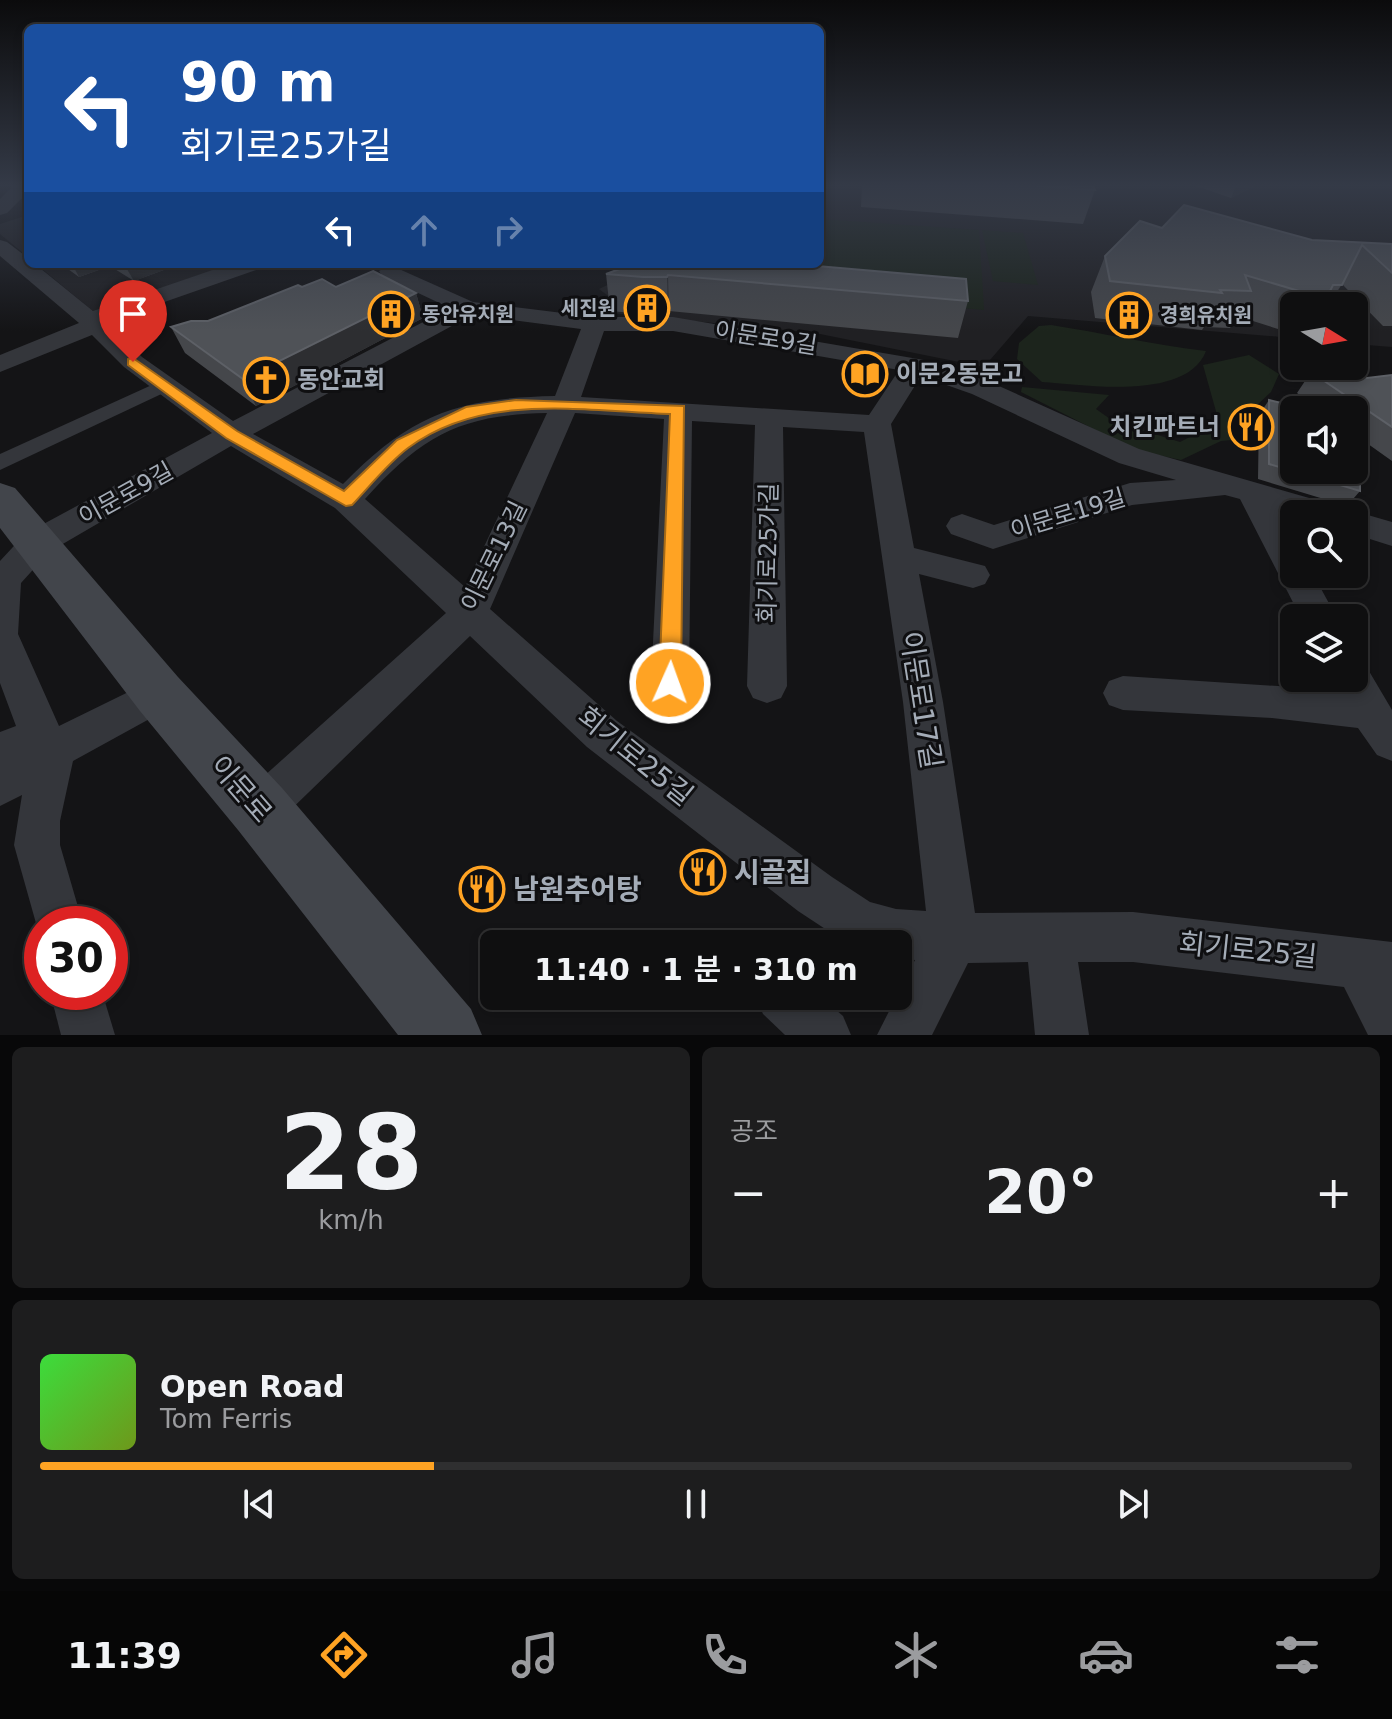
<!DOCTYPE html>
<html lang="ko">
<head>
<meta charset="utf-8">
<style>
  :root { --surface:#0f0f10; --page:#1d1d1e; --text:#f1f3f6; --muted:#9b9c9f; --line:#2f2f30; --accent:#ffa323 }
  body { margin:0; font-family:"DejaVu Sans","Noto Sans KR",sans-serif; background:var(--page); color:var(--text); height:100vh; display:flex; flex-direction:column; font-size:30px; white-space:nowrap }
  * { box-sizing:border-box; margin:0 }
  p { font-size:26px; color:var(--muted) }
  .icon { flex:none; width:44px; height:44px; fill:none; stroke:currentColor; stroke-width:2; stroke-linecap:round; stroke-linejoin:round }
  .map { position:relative; height:1035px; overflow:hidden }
  .panel { display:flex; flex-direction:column; gap:12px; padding:12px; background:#080809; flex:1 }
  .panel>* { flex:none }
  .top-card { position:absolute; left:24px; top:24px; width:800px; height:244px; border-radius:12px; box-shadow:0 4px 12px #0003,0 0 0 2px var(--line); background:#1a4fa0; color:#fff; overflow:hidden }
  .needle { width:52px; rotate:101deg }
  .buttons { position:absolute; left:1280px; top:292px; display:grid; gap:16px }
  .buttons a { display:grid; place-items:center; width:88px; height:88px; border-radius:12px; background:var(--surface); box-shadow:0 4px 12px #0003,0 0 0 2px var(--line); font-size:40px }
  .speed { position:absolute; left:24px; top:906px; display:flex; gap:16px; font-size:40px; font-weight:700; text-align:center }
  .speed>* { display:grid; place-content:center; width:104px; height:104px; border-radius:50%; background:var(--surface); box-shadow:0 4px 12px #0003,0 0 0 2px var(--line); line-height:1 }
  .speed .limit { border:12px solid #d22; background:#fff; color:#111 }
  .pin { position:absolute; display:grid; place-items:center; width:68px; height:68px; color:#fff; margin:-82px -34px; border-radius:50% 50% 50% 0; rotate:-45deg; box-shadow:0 0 8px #0007 }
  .pin .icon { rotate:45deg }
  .me { position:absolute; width:88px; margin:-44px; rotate:2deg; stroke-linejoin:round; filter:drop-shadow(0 0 6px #0008) }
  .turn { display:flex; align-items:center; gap:28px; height:168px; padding:0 24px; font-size:36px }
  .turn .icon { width:104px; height:104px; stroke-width:2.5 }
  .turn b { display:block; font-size:56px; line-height:68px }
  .lanes { display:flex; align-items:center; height:76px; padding:0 24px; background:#0003; justify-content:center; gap:40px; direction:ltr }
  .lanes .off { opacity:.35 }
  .big { font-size:60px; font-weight:600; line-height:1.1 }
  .panel .card { flex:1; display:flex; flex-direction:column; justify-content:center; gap:12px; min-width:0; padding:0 28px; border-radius:12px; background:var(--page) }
  .panel .dial { align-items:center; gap:0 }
  .dial b { font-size:104px; line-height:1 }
  .song { display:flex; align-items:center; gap:24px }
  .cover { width:96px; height:96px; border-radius:12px; background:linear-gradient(135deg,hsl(120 70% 55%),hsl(80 70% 35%)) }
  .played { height:8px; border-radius:4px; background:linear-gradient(90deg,var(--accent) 30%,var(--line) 30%) }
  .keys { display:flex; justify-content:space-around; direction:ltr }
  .heat { display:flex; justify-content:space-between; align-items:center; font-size:44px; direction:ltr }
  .panel .tiles { flex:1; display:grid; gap:12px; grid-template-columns:1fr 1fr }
  .card:last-child { grid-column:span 2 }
  .trip { position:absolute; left:480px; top:930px; width:432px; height:80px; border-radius:12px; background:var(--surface); box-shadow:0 4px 12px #0003,0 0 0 2px var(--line); font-weight:600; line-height:80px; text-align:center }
  .menu { display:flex; height:128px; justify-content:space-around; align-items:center; background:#060606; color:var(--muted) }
  .menu .icon { width:56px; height:56px }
  .menu .selected { color:var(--accent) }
  .menu b { font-size:36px; color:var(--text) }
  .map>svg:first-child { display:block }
  .built { fill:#202023 }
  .green { fill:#1c241c }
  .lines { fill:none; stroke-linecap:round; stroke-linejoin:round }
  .pedestrian { fill:#34363b; fill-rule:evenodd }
  .minor { fill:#34363b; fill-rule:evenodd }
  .secondary { fill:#42454b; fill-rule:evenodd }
  .wall { fill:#45474b }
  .shaded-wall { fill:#2d2e31 }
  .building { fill:#4f5257; stroke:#5d6066; stroke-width:2 }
  .route { fill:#ffa323; stroke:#a66a17; stroke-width:2 }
  .labels { text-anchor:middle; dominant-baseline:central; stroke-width:6; stroke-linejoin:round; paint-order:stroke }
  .far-poi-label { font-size:20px; font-weight:bold; fill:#a4acb7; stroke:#0f0f11; text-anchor:start }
  .street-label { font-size:24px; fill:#a4acb7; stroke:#0f0f11 }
  .poi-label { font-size:24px; font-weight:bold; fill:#a4acb7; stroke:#0f0f11; text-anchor:start }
  .near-street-label { font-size:28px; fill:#a4acb7; stroke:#0f0f11 }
  .near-poi-label { font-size:28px; font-weight:bold; fill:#a4acb7; stroke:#0f0f11; text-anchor:start }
</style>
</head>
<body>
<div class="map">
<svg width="1392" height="1035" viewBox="0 0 1392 1035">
  <rect width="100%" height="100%" fill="#141416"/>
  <g class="built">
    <path d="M820,186H1392V347L1354,344V306H1294V338L1028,316L984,367L815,333L611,313L615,301L599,289L628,275L630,264H820Z"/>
    <path d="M28,215V257L0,234V224Z"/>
    <path d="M36,264H235L94,312Z"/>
  </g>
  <g class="green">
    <path d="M820,219L979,230L984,310L695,284L703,264H820Z"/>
    <path d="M982,230L1023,233L1038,285L993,281Z"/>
    <path d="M1051,325C1103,333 1154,345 1206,351C1187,401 1085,385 1042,382L1017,359L1019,343L1039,326Z"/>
    <path d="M1249,355L1279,374L1271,392L1256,406L1242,439L1221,441L1181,460L1135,450L1021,392L1022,387L1109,395L1096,409L1113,421L1180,442L1219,422L1203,365Z"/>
  </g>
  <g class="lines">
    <path class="pedestrian" d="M165,379L172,381L175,385L172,389L0,470V454Z"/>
    <g class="minor">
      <path d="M13,186H28V192L7,213L0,215V199Z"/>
      <path d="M0,240L7,242L28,258V264H35L93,311L230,264H262L259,269L110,321L109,324L142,357L233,421L450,308L382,276L379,271L390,265L473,302L595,317H673L924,360L990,382L1139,449L1337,506L1342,514L1294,516L1278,511L1294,540V574H1313L1337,618H1301L1240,499L1225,495L1132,505L993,549L951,534L946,526L951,518L962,514L994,525L1130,483L1176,480L1119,463L972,394L921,376L891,424L914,548L985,566L990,575L985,584L973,588L919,574L943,702L975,913L1133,912L1392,942V1035H1368L1344,987L1133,962H1078L1089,1035H1035L1028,962L968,963L932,1035H877L915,960L898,959V944H848L798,911L587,747L470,636L276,824L260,831L244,824L238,809L244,794L446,613L335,508L231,446L49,552L21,583L18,634L59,726L159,677L173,682L179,694L173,706L73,761L60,821V845L83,924H42L41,941L14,845L22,795L0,806V732L16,726L0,683V561L25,534L212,433L124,367L92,335L0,372V355L79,323L0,256ZM472,315L581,329L555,396C458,398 411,414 343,484L253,434ZM604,331H673L899,370L869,415L581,397ZM547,413L465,587L365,499C423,435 460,415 547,413ZM575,413L664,419L651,683L656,695L670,700L684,695L689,683L692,421L755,425L747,686L753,698L767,703L781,698L787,686L783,427L864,432L903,702L926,911L896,909L870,902L832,877L617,721L490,609Z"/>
      <path d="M1354,511L1392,522V546L1354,534V514H1343Z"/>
      <path d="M1354,662L1366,666L1392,710V761L1377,755L1358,728L1272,718L1123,710L1109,705L1103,693L1109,681L1123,676L1339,690L1333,678H1354Z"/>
      <path d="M50,992H102L115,1035H61Z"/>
      <path d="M755,996H820L843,1016L851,1035H785L763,1014Z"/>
    </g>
    <path class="secondary" d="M0,483L15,488L178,677L282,788L471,1009L482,1035H398L238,830L140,711L0,528Z"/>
  </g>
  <g class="wall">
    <path d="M862,186H1093L1095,190L1083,224L861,207Z"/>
    <path d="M1196,186H1255L1231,198Z"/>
    <path d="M1162,228L1312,240L1392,244V326H1383L1342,284L1328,306H1294V334L1237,316L1230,328L1204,327L1202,330L1095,318L1091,292L1105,256Z"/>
    <path d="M61,264H180L134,281L110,266L79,277Z"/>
    <path d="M633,264L968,301L958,338L669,311L668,314H645L610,311L606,274Z"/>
    <path d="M302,287H336L416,293L423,318L256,406L185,353L171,327L208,321Z"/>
    <path d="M1311,372L1367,378L1392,375V461L1354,434V410H1320L1297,393Z"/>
    <path d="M1269,400L1294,470L1360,491L1347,506L1258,479L1259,415Z"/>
  </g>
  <g class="shaded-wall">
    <path d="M1236,186H1255L1231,198Z"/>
    <path d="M72,264H109L110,266L79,277Z"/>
    <path d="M124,264H180L134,281Z"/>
    <path d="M668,275L669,311L668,314L667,277Z"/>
    <path d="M416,293L423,318L256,406L243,379Z"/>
  </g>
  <g class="building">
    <path d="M1036,186H1093L1095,190Z"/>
    <path d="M1184,205L1312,240L1392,244V273L1362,245L1342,285H1333L1326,299L1245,275L1251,291L1220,290L1222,293L1110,281L1105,256L1140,221L1162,228Z"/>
    <path d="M633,264H794L966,279L968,301L668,275L667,277H643L606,274Z"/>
    <path d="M373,271L416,293L243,379L171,327L191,321H208L298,285L302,287L322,279L336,287Z"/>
    <path d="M1334,366H1349L1367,378L1392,375V427L1311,372Z"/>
    <path d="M1269,400L1310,410H1294V470H1354V468L1360,469V491L1269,464Z"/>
  </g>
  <linearGradient id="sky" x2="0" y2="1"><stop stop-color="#0b0b0c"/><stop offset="0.56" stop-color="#343a47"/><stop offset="1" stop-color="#343a47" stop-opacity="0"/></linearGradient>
  <rect width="1392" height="331" fill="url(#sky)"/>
  <path class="route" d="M133,358L237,431L344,491L397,440L466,407L516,400L684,406L681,683L678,690L670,692L663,690L659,683L670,414C583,411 483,392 408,448C388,463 370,486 352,505L346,506L226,438L128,365V359Z"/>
  <defs>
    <g id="building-ring" transform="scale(2.3)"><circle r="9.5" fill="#0f0f11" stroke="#ffa323" stroke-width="1.5"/><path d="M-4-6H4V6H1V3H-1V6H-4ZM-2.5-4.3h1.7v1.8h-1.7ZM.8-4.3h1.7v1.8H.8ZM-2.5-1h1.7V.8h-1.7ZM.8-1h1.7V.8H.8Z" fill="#ffa323"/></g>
    <g id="library-ring" transform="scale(2.3)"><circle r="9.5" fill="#0f0f11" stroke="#ffa323" stroke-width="1.5"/><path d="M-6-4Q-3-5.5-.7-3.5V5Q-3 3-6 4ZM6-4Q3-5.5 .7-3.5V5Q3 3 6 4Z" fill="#ffa323"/></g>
    <g id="church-ring" transform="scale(2.3)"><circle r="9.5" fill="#0f0f11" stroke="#ffa323" stroke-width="1.5"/><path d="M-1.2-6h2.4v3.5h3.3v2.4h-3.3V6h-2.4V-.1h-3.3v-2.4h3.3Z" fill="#ffa323"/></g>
    <g id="restaurant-ring" transform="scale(2.3)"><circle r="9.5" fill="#0f0f11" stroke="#ffa323" stroke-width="1.5"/><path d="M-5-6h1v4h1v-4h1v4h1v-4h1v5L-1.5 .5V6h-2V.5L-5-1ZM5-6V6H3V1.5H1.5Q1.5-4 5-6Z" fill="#ffa323"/></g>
  </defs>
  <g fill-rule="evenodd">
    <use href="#building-ring" x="647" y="308"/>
    <use href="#building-ring" x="391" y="314"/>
    <use href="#building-ring" x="1129" y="315"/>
    <use href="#library-ring" x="865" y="374"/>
    <use href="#church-ring" x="266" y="380"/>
    <use href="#restaurant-ring" x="1251" y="427"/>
    <use href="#restaurant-ring" x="703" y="872"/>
    <use href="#restaurant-ring" x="482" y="889"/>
  </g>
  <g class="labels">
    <g class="far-poi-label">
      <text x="616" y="308" text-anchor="end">세진원</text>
      <text x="422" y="314">동안유치원</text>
      <text x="1160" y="315">경희유치원</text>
    </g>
    <g class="street-label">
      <text transform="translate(766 338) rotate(9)">이문로9길</text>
      <text transform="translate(126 494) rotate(-29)">이문로9길</text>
      <text transform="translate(1068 514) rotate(-17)">이문로19길</text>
      <text transform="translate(768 553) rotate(-89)">회기로25가길</text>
      <text transform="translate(494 556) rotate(-64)">이문로13길</text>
    </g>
    <g class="poi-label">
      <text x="896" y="374">이문2동문고</text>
      <text x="297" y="380">동안교회</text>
      <text x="1220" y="427" text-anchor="end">치킨파트너</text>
    </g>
    <g class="near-street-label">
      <text transform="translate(921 700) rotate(81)">이문로17길</text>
      <text transform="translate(635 756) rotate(39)">회기로25길</text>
      <text transform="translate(241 789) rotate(49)">이문로</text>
      <text transform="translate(1248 950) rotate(6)">회기로25길</text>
    </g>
    <g class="near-poi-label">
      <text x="734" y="872">시골집</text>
      <text x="513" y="889">남원추어탕</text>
    </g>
  </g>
</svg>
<div class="buttons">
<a><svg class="needle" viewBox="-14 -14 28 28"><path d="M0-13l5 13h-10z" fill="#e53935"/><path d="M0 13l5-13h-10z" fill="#9b9c9f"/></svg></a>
<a><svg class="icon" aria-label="sound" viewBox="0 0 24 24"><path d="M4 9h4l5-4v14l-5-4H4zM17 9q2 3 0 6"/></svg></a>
<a><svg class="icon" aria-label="search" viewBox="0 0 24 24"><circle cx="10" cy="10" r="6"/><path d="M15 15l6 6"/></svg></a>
<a><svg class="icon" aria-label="layers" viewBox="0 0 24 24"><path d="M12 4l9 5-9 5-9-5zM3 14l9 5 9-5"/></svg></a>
</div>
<div class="speed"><div class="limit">30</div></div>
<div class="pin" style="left:133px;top:362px;background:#d93025"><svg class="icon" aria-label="arrive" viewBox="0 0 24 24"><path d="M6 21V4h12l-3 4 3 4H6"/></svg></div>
<svg class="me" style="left:670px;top:683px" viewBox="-20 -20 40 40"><circle r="17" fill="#ffa323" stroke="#fff" stroke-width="3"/><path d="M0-11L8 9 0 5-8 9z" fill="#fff"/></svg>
<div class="trip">11:40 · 1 분 · 310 m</div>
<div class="top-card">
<div class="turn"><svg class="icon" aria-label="left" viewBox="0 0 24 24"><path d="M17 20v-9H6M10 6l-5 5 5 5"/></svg><div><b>90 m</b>회기로25가길</div></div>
<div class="lanes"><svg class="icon" aria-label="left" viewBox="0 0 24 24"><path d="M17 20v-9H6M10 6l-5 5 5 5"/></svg><svg class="icon off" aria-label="ahead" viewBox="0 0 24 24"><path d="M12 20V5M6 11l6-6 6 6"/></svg><svg class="icon off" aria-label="right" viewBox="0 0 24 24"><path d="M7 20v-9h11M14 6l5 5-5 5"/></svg></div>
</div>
</div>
<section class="panel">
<div class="tiles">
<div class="card dial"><b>28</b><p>km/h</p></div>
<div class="card"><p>공조</p>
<div class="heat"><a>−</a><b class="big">20°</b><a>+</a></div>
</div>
<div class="card">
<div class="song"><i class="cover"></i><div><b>Open Road</b><p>Tom Ferris</p></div></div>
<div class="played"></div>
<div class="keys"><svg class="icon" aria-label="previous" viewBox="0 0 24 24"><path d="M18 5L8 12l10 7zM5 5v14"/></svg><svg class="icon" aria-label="pause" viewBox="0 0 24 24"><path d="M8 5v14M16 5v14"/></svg><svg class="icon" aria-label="next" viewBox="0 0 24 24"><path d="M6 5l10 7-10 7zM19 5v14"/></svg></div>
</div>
</div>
</section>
<nav class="menu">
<b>11:39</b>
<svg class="icon selected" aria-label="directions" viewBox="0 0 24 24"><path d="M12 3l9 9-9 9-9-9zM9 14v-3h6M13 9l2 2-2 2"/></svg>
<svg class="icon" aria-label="music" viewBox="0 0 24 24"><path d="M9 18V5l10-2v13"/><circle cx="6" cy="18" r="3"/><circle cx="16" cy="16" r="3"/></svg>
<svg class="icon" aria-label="phone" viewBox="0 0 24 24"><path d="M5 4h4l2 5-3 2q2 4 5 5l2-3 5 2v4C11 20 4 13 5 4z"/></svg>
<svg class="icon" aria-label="climate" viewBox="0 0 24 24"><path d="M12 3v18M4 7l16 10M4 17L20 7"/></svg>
<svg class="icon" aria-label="car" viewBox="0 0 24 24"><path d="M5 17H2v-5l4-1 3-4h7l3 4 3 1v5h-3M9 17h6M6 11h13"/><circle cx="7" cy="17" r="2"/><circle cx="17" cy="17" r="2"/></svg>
<svg class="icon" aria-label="filters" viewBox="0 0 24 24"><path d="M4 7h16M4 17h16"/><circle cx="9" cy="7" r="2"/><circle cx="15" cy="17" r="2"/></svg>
</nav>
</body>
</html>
